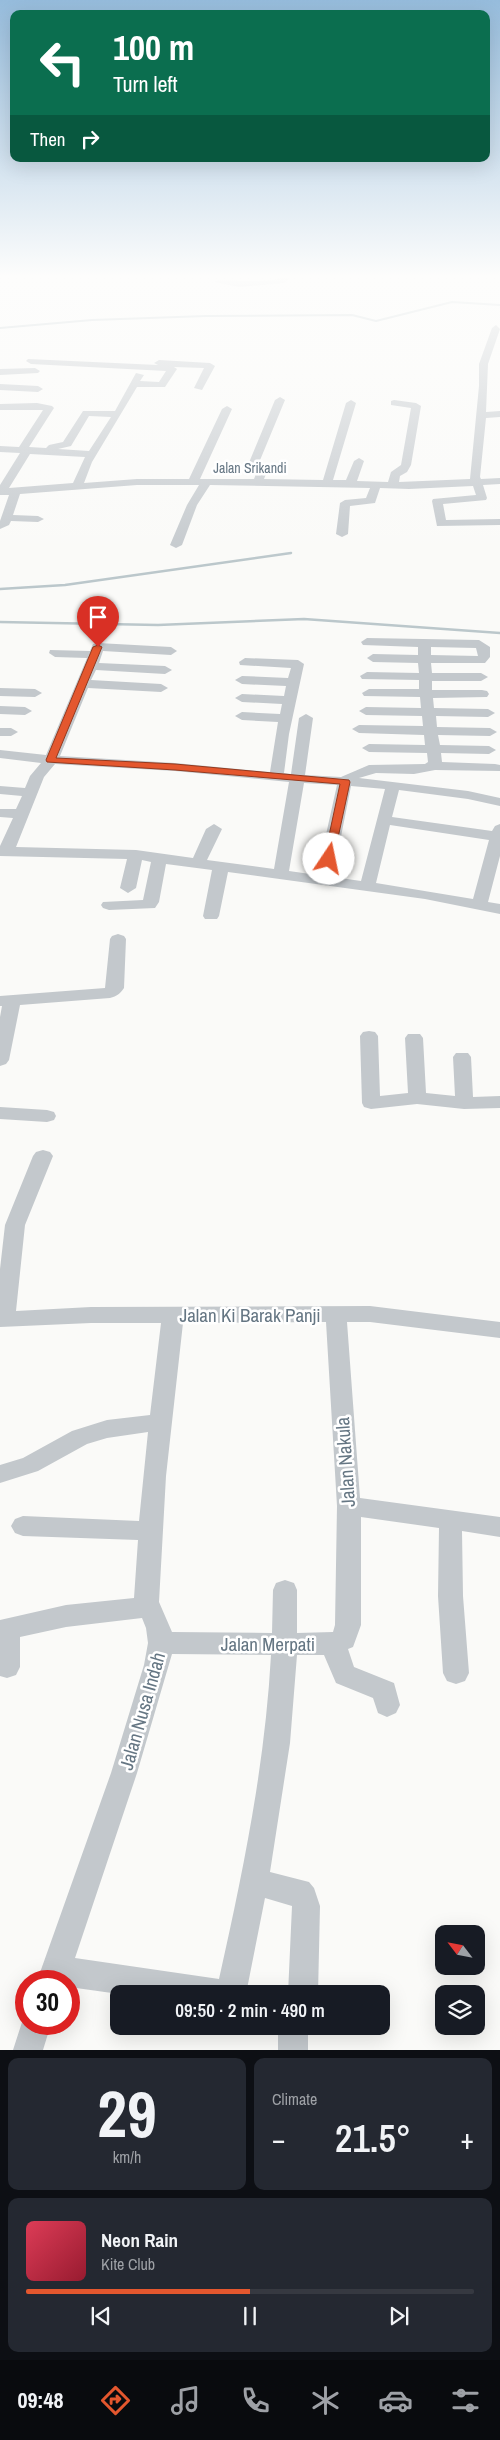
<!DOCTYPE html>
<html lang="en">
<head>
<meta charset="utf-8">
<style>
  :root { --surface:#171b24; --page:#242831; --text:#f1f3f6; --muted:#9ea1a6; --line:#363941; --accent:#e4572e }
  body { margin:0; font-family:"Archivo Narrow",sans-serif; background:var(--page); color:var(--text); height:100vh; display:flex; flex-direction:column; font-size:19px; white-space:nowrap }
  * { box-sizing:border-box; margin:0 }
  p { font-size:16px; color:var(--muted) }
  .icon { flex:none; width:28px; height:28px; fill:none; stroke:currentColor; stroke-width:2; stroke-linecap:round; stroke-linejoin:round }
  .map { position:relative; height:2050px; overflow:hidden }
  .details { display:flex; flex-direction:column; gap:8px; padding:8px; background:#0d0f14; flex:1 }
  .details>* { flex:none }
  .top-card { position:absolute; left:10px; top:10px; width:480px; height:152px; border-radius:10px; box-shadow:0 5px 20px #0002; background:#0b6e4f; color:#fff; overflow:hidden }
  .needle { width:32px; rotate:302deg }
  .fabs { position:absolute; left:435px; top:1925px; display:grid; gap:10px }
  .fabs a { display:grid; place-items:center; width:50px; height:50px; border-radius:10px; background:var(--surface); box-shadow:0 5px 20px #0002; font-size:25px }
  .speed { position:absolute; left:15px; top:1970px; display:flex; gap:10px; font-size:25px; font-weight:700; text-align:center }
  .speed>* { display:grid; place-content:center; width:65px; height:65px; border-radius:50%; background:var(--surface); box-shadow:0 5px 20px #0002; line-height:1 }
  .speed .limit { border:8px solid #d22; background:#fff; color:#111 }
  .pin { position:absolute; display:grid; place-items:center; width:42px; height:42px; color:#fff; margin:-51px -21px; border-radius:50% 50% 50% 0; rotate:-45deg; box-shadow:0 0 5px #0007 }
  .pin .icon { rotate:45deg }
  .me { position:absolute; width:55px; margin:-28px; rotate:11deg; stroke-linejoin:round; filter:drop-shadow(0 0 4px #0008) }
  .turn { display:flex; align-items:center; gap:18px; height:105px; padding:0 20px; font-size:22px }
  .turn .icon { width:65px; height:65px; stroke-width:2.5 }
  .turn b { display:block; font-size:35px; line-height:42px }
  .then { display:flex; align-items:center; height:48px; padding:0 20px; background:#0003; gap:10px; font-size:19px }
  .big { font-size:38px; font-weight:600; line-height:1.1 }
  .details .tile { flex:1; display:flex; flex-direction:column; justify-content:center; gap:8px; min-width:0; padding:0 18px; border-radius:10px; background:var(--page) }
  .details .dial { align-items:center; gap:0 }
  .dial b { font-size:65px; line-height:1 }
  .song { display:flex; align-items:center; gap:15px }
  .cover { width:60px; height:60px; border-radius:8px; background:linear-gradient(135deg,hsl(350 70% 55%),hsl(350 70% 35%)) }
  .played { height:5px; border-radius:2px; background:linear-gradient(90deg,var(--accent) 50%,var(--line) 50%) }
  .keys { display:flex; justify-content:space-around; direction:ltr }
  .heat { display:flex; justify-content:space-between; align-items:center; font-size:28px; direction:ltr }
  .details .tiles { flex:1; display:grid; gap:8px; grid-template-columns:1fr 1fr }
  .tile:last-child { grid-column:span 2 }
  .trip { position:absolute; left:110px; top:1985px; width:280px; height:50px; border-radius:10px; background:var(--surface); box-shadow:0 5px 20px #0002; font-weight:600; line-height:50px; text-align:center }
  .dock { display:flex; height:80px; justify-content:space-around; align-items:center; background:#090b0e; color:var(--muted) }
  .dock .icon { width:35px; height:35px }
  .dock .active { color:var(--accent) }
  .dock b { font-size:22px; color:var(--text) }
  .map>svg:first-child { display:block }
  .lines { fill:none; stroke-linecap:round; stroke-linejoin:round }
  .stream-far1 { stroke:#bbc7cb; stroke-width:2 }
  .stream { stroke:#bbc7cb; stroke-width:2.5 }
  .minor { fill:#c3c8cc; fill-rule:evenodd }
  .route { fill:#e4572e; stroke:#94391e }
  .labels { text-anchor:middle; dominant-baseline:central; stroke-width:5; stroke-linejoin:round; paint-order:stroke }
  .far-street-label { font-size:14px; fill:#657683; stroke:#fff }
  .near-street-label { font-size:19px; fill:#657683; stroke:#fff }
</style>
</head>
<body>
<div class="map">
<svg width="500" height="2050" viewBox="0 0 500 2050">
  <rect width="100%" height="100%" fill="#fafaf8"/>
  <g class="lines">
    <path class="stream-far1" d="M0,328L92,320L206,316L352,315L376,321L452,302L500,305"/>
    <g class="stream">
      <path d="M0,589L65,585L291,553"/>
      <path d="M0,622L158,625L304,619L500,633"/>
    </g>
    <g class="minor">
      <path d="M282,277H290L284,283L239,287L214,282C221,277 268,286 282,277Z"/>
      <path d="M496,325L500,329L488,364L486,412L500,411V417L486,418L480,477L481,479L500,478V484L483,485L487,498L486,500L443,504L446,520L500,519V525L437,526L432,501L433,499L476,495L473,486L409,489L380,488L375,503L350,506L348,534L342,537L336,534L340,503L345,500L366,498L370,488L210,485L197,505L182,545L176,548L170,545L187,505L199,485H137L20,494L13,515L38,516L44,519L38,522L11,521L9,525L0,529V521L9,495H0V485L20,453L0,452V446L19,447L43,410H0V404L37,403L52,406L54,408L29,447L46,448L49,445L63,442L83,411H115L136,373L144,375L140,381L159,382L166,371L31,364L26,361L28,359L158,365L154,363L159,360L210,363L215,366L202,390L194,388L204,368L174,367L177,369L165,387H137L92,462L84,483L137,479H189L222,409L227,406L232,409L200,479H254L256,474L248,465L275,400L280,397L285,400L258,465L266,474L264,479L323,480L346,403L351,400L356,403L333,480H346L354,461L359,458L364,461L357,481L388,482L391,472L401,465L411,408L391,405V401L394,400L416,403L421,406L411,465L407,472L400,476L399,482L470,479L479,386V364L492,328ZM89,416L111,417L89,451L58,449L71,446ZM30,454L85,457L73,483L9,488Z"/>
      <path d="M35,368L40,371L38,373L0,375V369Z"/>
      <path d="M0,384L38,386L43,389L38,392L0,390Z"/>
      <path d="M367,638L479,640L490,647V657L485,663H431L432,673H481L488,677L481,681H432V690H482L487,691L489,694L487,697L433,698L434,708L488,709L495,713L488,717L436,716L437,727L490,728L497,732L490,736L438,735L440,745L489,746L496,750L489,754L441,753L442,762L495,764L500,765V771L435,770L414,774L376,773L359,778L468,791L500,798V806L468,799L399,790L392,817L492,831L495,826L500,824V856L488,902L500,904V914L425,899L228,872L219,916L217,919H205L203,916L212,870L166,864L159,902L155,908L109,910L103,908L101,905L103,902L143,900L151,862L142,860L136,888L128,893L120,888L127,859L0,856V846L13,818L0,817V809H16L22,796L0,794V786L25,788L30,776L41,763L0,758V750L46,755L87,658L55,657L49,653L50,650L90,651L93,644L98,643L171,647L177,651L171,655L103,651L99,663L165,666L172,670L165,674L96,670L91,680L161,684L168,688L161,692L88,688L60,756L175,763L270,772L278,722L242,720L235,716L242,712L280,714L282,704L242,702L235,698L242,694L284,696L286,686L242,684L235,680L242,676L288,678L291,668L240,665L239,662L245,658L298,660L304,664L289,734L284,773L291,774L299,718L306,714L313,718L305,775L341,777L369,765L425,764L428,762L427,753L369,752L362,748L369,744L425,745L424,735L359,733L352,729L359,725L423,726L422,716L366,715L359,711L366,707L421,708L420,697L364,696L362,693L369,689H419V680L362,679L360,676L367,672L419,673L418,663L373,662L367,658L373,654L418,655V647L363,645L361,642ZM431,647L476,648L478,656L431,655ZM55,764L175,771L289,782L274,869L207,860L222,829L214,824L206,829L193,858L136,850L16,847L44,777ZM304,783L337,785L317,875L289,871ZM351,786L385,789L361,881L333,877ZM390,825L489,840L473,899L376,883Z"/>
      <path d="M0,688L35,689L42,693L35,697L0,696Z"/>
      <path d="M0,706L25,707L32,711L25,715L0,714Z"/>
      <path d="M0,728H11L18,732L11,736H0Z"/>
      <path d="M118,934L124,936L126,939L124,988C120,994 117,996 110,998L20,1005L9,1060L6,1064L0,1066V1017L2,1006H0V996L105,988L110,939L112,936Z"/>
      <path d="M369,1031L375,1032L378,1036L380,1096L408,1093L405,1038L408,1034H420L423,1038L426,1093L455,1096L453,1057L456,1053H468L471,1057L473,1097L500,1096V1108L464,1109L417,1104L371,1109L364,1107L362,1103L360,1036L363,1032Z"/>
      <path d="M0,1107L47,1110L54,1112L56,1116L54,1120L47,1122L0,1119Z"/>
      <path d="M43,1150L50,1152L53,1156L25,1225L16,1311L91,1307L370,1306L500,1322V1338L370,1322H347L360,1498L500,1517V1537L462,1531L463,1596L469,1673L465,1681L456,1684L447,1681L443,1673L438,1596L439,1528L361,1517V1625L353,1647L348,1649L354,1667L394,1683L400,1705L396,1713L387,1717L378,1713L373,1698L336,1683L324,1655H297L290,1743L270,1872L309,1882L314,1888L320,1906L318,1994H288L292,1906L265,1898L246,1994H119L69,1987V1981H37L111,1773L144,1665L148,1643L146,1628L142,1618L66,1627L20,1637V1667L16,1675L7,1678L0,1676V1620L66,1605L134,1598L138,1540L23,1536L15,1533L11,1526L15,1519L23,1516L139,1521L148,1432L107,1438L87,1444L38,1471L0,1483V1465L23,1458L72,1431L107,1420L150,1415L161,1323H91L0,1327V1269L5,1225L33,1156L36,1152ZM326,1322L337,1506L335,1625L333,1632L297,1633V1590L294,1583L285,1580L276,1583L273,1590L272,1633L172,1632L159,1602L166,1476L183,1323ZM172,1654L271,1655C265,1765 243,1872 219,1979L75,1958L137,1773Z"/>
      <path d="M25,2013L26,2024H51L43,2050H13Z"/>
      <rect x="278" y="2026" width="30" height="24"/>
    </g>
  </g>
  <linearGradient id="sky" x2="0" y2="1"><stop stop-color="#96bcdc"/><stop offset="0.49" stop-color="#fdfdfc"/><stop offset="1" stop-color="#fdfdfc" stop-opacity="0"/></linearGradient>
  <rect width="500" height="564" fill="url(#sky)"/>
  <path class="route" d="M98,645L102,647L56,758L175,764L349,780L350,782L333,861L329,862L324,859L340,784L175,770L47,762L46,760L93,647Z"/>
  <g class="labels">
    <g class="far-street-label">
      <text x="250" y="468">Jalan Srikandi</text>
    </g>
    <g class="near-street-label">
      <text x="250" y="1315">Jalan Ki Barak Panji</text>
      <text transform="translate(345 1462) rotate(-94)">Jalan Nakula</text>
      <text x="268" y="1644">Jalan Merpati</text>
      <text transform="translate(142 1711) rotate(-74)">Jalan Nusa Indah</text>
    </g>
  </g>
</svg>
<div class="fabs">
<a><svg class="needle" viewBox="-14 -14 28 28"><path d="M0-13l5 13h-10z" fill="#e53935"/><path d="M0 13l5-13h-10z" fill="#9ea1a6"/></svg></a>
<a><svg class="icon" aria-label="layers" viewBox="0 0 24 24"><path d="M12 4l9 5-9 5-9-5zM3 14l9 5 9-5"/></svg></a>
</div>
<div class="speed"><div class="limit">30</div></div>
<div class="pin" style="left:98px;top:647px;background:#d93025"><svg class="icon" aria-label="arrive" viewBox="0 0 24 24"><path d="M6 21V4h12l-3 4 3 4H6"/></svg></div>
<svg class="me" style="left:329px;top:859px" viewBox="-20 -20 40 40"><circle r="19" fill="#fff"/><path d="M0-13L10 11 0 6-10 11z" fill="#e4572e"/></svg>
<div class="trip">09:50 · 2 min · 490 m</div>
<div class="top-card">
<div class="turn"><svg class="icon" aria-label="left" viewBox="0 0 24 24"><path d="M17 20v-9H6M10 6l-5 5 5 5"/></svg><div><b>100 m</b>Turn left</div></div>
<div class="then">Then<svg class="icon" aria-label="right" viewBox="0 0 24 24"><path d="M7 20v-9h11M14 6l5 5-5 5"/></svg></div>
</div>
</div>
<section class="details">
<div class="tiles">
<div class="tile dial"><b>29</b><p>km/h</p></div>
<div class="tile"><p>Climate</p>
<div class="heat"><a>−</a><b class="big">21.5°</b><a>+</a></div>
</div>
<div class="tile">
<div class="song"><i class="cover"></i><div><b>Neon Rain</b><p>Kite Club</p></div></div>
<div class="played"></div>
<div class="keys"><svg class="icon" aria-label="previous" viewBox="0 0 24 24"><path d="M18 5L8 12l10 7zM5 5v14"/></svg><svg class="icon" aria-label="pause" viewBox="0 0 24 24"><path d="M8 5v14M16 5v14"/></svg><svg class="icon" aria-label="next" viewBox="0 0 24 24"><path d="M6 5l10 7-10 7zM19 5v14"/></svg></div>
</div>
</div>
</section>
<nav class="dock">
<b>09:48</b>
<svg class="icon active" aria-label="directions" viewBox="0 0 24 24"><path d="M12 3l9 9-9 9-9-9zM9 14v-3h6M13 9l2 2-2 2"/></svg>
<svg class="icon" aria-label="music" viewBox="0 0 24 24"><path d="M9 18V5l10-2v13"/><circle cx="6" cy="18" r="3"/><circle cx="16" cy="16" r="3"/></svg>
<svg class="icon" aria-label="phone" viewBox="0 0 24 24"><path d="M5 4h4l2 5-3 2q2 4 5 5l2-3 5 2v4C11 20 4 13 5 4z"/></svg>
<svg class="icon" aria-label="climate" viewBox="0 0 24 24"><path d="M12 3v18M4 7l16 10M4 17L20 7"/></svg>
<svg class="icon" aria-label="car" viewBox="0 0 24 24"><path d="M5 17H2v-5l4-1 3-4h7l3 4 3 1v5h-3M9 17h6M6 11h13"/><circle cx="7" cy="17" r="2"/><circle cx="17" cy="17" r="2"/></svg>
<svg class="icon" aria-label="filters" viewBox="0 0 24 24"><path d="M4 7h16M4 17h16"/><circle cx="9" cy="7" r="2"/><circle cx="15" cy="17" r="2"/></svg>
</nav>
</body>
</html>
